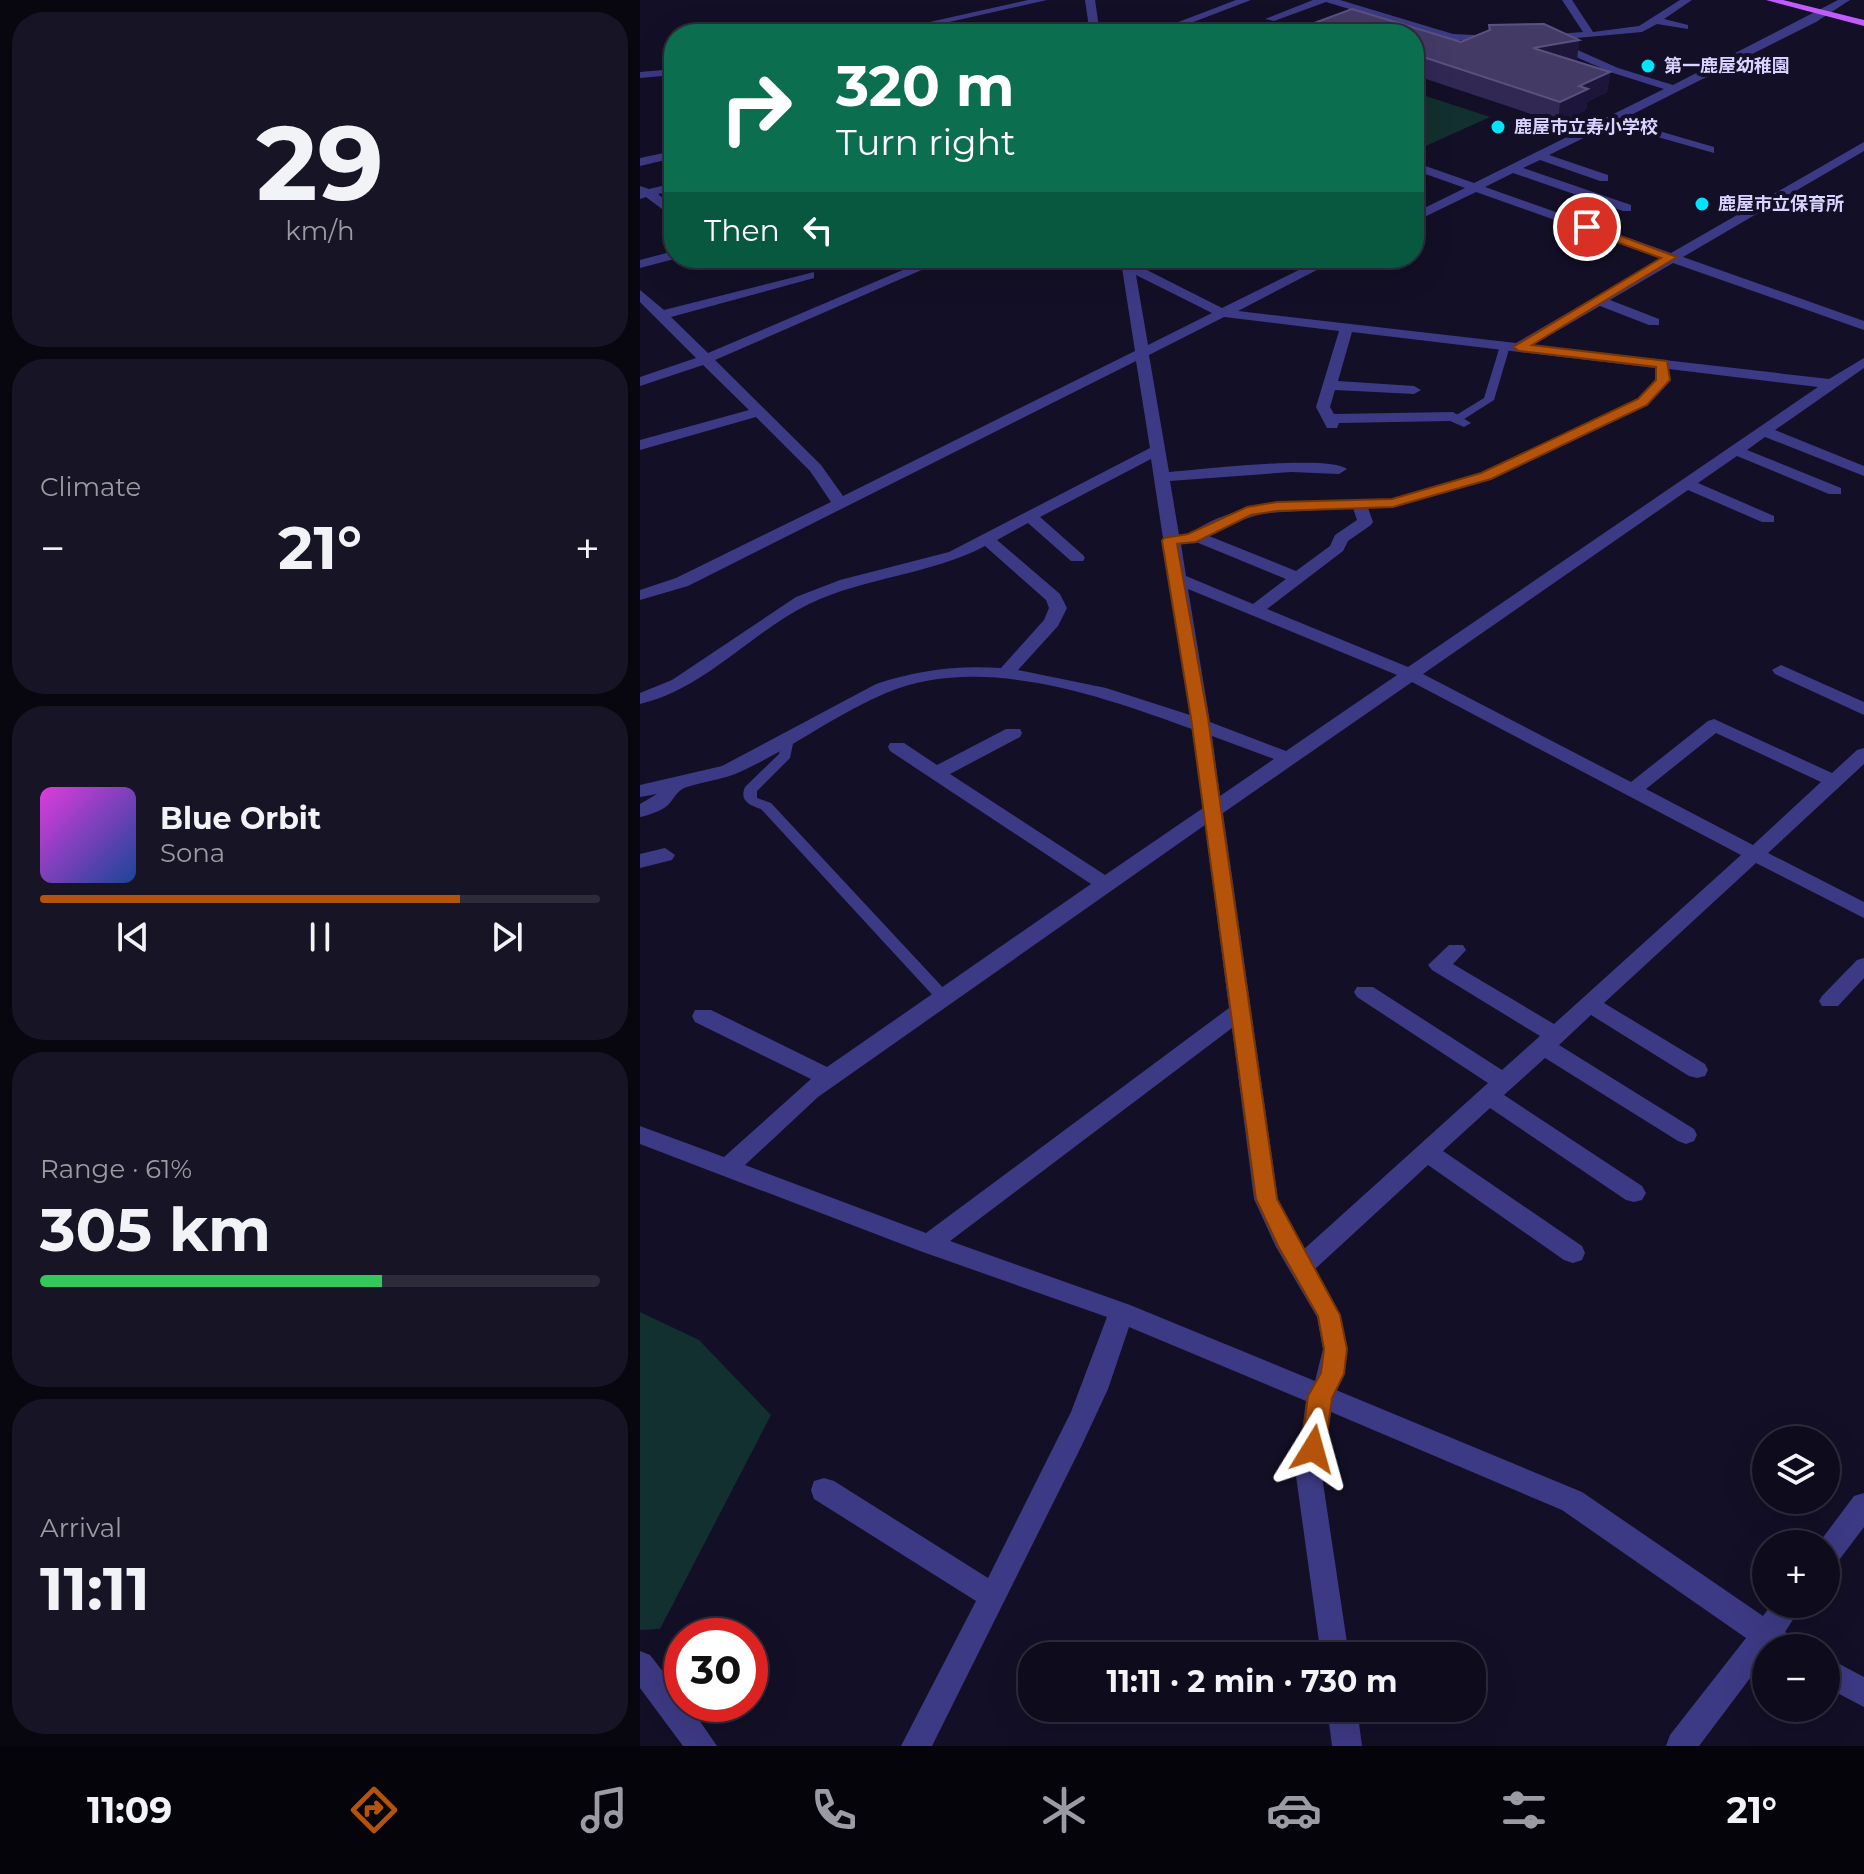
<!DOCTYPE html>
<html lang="en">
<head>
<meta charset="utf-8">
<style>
  :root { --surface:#0e0b1c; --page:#171425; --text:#f1f3f6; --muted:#9b9ba3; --line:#2e2b3b; --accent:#b45309 }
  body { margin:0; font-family:Montserrat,"Noto Sans JP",sans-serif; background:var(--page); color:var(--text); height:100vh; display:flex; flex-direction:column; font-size:30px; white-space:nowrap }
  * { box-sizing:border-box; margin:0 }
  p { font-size:26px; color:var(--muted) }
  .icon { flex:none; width:44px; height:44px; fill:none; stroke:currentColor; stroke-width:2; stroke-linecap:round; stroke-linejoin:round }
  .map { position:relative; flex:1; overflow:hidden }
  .details { display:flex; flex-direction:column; gap:12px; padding:12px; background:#08060f; width:640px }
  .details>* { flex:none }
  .top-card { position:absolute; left:24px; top:24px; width:760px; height:244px; border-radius:32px; box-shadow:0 8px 32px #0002,0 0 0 2px var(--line); background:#0b6e4f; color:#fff; overflow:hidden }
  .fabs { position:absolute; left:1112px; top:1426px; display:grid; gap:16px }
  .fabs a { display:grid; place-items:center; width:88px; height:88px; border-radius:50%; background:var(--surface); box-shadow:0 8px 32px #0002,0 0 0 2px var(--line); font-size:40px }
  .speed { position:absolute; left:24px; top:1618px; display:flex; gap:16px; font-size:40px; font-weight:700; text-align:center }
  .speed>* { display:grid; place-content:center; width:104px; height:104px; border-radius:50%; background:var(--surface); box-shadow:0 8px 32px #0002,0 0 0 2px var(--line); line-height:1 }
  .speed .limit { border:12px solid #d22; background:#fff; color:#111 }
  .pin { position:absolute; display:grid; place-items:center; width:68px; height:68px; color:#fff; margin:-34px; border:4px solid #fff; border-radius:50%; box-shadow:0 2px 8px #0007 }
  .me { position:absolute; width:88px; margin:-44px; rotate:8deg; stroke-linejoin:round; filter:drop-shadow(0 0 6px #0008) }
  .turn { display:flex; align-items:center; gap:28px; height:168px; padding:0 40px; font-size:36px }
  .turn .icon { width:104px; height:104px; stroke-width:2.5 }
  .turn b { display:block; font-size:56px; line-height:68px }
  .then { display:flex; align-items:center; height:76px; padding:0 40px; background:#0003; gap:16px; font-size:30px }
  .big { font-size:60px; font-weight:700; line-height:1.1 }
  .details .tile { flex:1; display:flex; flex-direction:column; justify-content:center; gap:12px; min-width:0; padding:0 28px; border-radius:32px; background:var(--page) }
  .details .dial { align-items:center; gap:0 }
  .dial b { font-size:104px; line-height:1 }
  .song { display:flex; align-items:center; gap:24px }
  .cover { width:96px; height:96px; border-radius:12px; background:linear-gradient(135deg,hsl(300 70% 55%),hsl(220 70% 35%)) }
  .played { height:8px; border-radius:4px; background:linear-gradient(90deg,var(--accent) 75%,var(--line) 75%) }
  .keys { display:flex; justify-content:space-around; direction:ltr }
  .heat { display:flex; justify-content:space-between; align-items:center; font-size:44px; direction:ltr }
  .charge { height:12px; border-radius:6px; background:linear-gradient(90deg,#34c759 61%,var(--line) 0) }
  .trip { position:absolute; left:378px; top:1642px; width:468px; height:80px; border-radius:32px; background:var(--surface); box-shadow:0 8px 32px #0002,0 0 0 2px var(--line); font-weight:700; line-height:80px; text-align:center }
  .tabs { display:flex; height:128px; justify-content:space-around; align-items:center; background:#06040b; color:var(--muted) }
  .tabs .icon { width:56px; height:56px }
  .tabs .on { color:var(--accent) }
  .tabs b { font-size:36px; color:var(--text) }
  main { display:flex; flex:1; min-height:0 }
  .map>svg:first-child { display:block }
  .green { fill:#12302f }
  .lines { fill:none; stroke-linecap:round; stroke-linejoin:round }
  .service { fill:#3d3a85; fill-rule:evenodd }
  .minor { fill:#3d3a85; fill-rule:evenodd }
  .primary { fill:#c25bff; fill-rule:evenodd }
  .wall { fill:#312854 }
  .shaded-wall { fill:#1d163a }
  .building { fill:#433a66; stroke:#5a527e; stroke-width:2 }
  .route { fill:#b45309; stroke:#753606; stroke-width:2 }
  .poi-dot { fill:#00e5ff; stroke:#130f26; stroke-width:3 }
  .labels { text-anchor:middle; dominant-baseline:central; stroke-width:8; stroke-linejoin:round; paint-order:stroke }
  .far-poi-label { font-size:18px; font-weight:bold; fill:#d9d4ff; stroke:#130f26; text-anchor:start }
</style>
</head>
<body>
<main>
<section class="details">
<div class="tile dial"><b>29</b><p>km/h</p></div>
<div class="tile"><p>Climate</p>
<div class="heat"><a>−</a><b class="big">21°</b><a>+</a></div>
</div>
<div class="tile">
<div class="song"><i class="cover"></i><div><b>Blue Orbit</b><p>Sona</p></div></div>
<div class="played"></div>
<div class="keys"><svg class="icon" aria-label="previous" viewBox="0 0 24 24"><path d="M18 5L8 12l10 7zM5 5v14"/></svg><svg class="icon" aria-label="pause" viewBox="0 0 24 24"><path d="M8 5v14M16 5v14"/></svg><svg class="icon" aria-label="next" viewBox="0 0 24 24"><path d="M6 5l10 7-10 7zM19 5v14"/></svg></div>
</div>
<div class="tile"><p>Range · 61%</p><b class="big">305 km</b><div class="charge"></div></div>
<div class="tile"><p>Arrival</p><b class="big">11:11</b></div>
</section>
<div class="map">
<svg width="1224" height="1746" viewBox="0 0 1224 1746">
  <rect width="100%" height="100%" fill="#130f26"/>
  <g class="green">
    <path d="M774,92L850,117L779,149L774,148Z"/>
    <path d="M0,1312L59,1340L131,1415L20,1629L0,1630Z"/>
  </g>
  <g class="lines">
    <g class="service">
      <path d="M865,343L870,346L854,400L821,421H813V417L844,398L860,346Z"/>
      <path d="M846,473L850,474V478L790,497L750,506L625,513L581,526L555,540H547L545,538C598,492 685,508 750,500C783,495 814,481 846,473Z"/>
      <path d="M148,735L154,739L150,758L117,791V798L131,803L308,993L310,997L308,1001H298L121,809C110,805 99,801 105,787L139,754L142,739Z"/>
    </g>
    <g class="minor">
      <path d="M388,0H407L256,34H236Z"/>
      <path d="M445,0H455L460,34H450Z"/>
      <path d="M596,0H611L522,34H507Z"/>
      <path d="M673,0H700L813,34L855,36L860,39L855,42L812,40L686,2L634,21L625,19Z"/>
      <path d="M922,0H932L953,32L999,26L1040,0H1052L1024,19L1048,25V29L1017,24L1002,32L915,40L978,68L1033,85L1198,0H1210L1176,22L981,120L1074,147V153L972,124L909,155L968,175V181H960L900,160L883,168L991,205V211H983L873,173L845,187L1031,253L1224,142V151L1043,257L1224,321V330L1033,263L970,300L1019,319V325H1009L960,306L893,345L1189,379L1224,358V368L1135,430L1224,466V476L1125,437L1107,450L1201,488V494H1189L1097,456L1058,483L1134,516V522H1122L1048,490L783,674L991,782L1068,721L1074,719L1192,773L1217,750L1224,748V764L1128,853L1224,902V918L1116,863L964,1003L1065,1064L1068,1070L1065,1076L1057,1078L1049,1076L951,1015L919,1045L1054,1129L1057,1135L1054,1141L1046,1144L1038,1141L905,1058L864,1095L1002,1186L1006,1193L1002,1200L994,1202L986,1200L850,1108L803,1151L942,1246L945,1253L942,1260L933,1263L924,1260L788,1165L675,1269C698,1309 720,1346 696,1390L942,1492L1123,1616L1132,1604H1163L1145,1632L1155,1638L1159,1648H1126V1657L1059,1746H1026L1030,1735L1106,1638L922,1510L691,1412L682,1476L709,1656H681L656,1476L666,1401L489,1327L468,1389L441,1447L292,1746H261L336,1601L174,1499L171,1490L174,1481L184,1478L194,1481L348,1578L431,1412L467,1317L280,1251L0,1144V1126L84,1157L171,1079L55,1022L52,1016L55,1010H71L187,1067L451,884L250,751L248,747L250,743H264L297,765L366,729H380L382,733L380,737L310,774L465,875L563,808L552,729C461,696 342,653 246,693C196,714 152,748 102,771C84,780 63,781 44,788C37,791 33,800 28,805C21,811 9,815 0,817V804L17,794L0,797V785L82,766L236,684C277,670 318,665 361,668L404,620L409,608L406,600L345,546C290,575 225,577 169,604C110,633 66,688 0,704V693L32,680L156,597L200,580L309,552L510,448L496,361L48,586L0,600V590L36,578L191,502L170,471L116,417L0,450V440L109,410L63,365L0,386V377L56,358L0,302V290L24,310L174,272V278L31,317L68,353L291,258H309L75,360L181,465L203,496L495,351L482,268L465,258H494L495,264L582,308L683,258H700L598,311L876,343L1022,258L836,192L774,222V213L825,188L774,170V162L834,183L1024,89L970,72L909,45V41L899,40L898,38L903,35L943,32ZM496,275L572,313L508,345ZM584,317L699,331L676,407L687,428H697L699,423L810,421L824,427L831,423L813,412L694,414L690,407L695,390L774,394L781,390L774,386L698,381L712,332L1015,368L1016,379L997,399L841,473V479L846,481L1007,405L1030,380L1029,369L1178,387L768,667L627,609L703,551L708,541L731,525L733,522L726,502H714L712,505L717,520L695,535L690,546L656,571L564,534L539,535L530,481L651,472L699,474L707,469C689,454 559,470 529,472L509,355ZM511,459L523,538L521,541L524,545L550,715L466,688L378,670L418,626L427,608L420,594L357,540L388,523L431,561H443L445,558L443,555L400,517ZM556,542L646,579L613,604L546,576L541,544ZM548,589L757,675L646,751L570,722ZM772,682L1101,855L914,1024L813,964L826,950L823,945H809L788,965L792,970L900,1036L862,1070L733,987H717L714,992L717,997L848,1083L663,1250L638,1199L583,813ZM1076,733L1181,782L1113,845L1006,789ZM572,736L634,759L580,796ZM565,825L589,1008L286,1233L105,1165L178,1097ZM592,1028L614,1199L636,1247L677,1317L683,1349L675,1381L490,1305L310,1241Z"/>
      <path d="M34,69V75L0,78V72Z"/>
      <path d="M33,151L34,158L0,166V158Z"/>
      <path d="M34,183V191L18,194L34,208V218L6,197L0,199V186L9,189Z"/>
      <path d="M34,251V258H38L0,268V260Z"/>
      <path d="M1141,665L1224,702V715L1135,674L1132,670Z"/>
      <path d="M25,848L35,855L32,860L0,868V854Z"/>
      <path d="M1224,958V978L1198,1006H1182L1179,1001L1182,996L1217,960Z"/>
      <path d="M1224,1493V1527L1196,1564L1186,1568V1544H1178L1214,1496Z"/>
      <path d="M0,1651L10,1655L42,1696V1704H48L77,1746H43L0,1688Z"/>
      <path d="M1186,1657L1224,1677V1707L1186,1687Z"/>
      <path d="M687,1708H717L722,1746H692Z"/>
    </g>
    <path class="primary" d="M1126,0H1143L1224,20V26Z"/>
  </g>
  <path class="wall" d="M712,9L821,42L848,31L849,25L904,24L939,40L937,60L934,61L970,72L967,92L947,102L946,110L918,123L774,75V34H677V22Z"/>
  <g class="shaded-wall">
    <path d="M939,40L937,60L892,68L893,48Z"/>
    <path d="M970,72L967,92L947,102L946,110L918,123L920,102L939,86Z"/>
  </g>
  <path class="building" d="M712,9L821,42L850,30L849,25L904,24L939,40L893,48L970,72L939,86L948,89L920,102L774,54V34H713L677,22Z"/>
  <path class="route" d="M943,225H951L1037,257L892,345L1027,361L1030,380L1007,405L851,479L753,507L637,511L611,515L556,542L537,544L568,718L637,1199L700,1315L707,1349L704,1374L692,1398L685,1449L681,1457L673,1460L664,1457L661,1449L668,1396L681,1373L684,1349L678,1316L638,1246L616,1199L551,718L522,541L524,538L548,534L607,507L637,502L752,499L841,473L998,399L1016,380V367L879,351L873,347L1021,258L943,230Z"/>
  <g class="poi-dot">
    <circle cx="1008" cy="66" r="8"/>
    <circle cx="858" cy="127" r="8"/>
    <circle cx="1062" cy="204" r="8"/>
  </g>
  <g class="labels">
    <g class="far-poi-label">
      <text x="1024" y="66">第一鹿屋幼稚園</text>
      <text x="874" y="127">鹿屋市立寿小学校</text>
      <text x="1078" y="204">鹿屋市立保育所</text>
    </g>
  </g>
</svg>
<div class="fabs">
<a><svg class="icon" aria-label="layers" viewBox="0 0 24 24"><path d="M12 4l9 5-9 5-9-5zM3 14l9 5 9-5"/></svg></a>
<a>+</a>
<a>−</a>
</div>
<div class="speed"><div class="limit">30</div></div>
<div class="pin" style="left:947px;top:227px;background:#d93025"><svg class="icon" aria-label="arrive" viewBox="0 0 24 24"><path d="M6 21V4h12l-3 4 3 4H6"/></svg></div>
<svg class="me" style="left:673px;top:1449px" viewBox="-20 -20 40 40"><path d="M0-17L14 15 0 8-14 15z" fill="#b45309" stroke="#fff" stroke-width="4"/></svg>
<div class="trip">11:11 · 2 min · 730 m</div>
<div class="top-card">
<div class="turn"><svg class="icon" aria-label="right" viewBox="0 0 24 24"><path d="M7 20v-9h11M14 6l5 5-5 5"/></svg><div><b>320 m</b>Turn right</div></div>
<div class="then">Then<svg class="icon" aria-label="left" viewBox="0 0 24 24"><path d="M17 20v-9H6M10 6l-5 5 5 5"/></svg></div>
</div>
</div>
</main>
<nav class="tabs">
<b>11:09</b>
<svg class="icon on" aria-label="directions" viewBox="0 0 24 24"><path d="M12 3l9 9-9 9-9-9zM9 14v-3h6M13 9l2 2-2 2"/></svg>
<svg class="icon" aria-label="music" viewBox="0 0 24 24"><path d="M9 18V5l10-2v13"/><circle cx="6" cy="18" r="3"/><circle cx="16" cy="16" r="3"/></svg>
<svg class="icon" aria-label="phone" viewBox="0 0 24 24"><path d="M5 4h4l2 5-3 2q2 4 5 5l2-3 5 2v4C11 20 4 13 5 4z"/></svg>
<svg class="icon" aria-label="climate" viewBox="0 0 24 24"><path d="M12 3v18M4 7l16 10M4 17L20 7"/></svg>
<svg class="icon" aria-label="car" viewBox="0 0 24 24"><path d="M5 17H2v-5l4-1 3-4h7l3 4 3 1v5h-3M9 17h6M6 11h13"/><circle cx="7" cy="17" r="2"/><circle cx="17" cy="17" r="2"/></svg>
<svg class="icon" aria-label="filters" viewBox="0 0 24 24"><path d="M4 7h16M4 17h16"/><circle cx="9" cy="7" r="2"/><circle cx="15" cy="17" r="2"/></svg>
<b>21°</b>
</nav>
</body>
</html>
